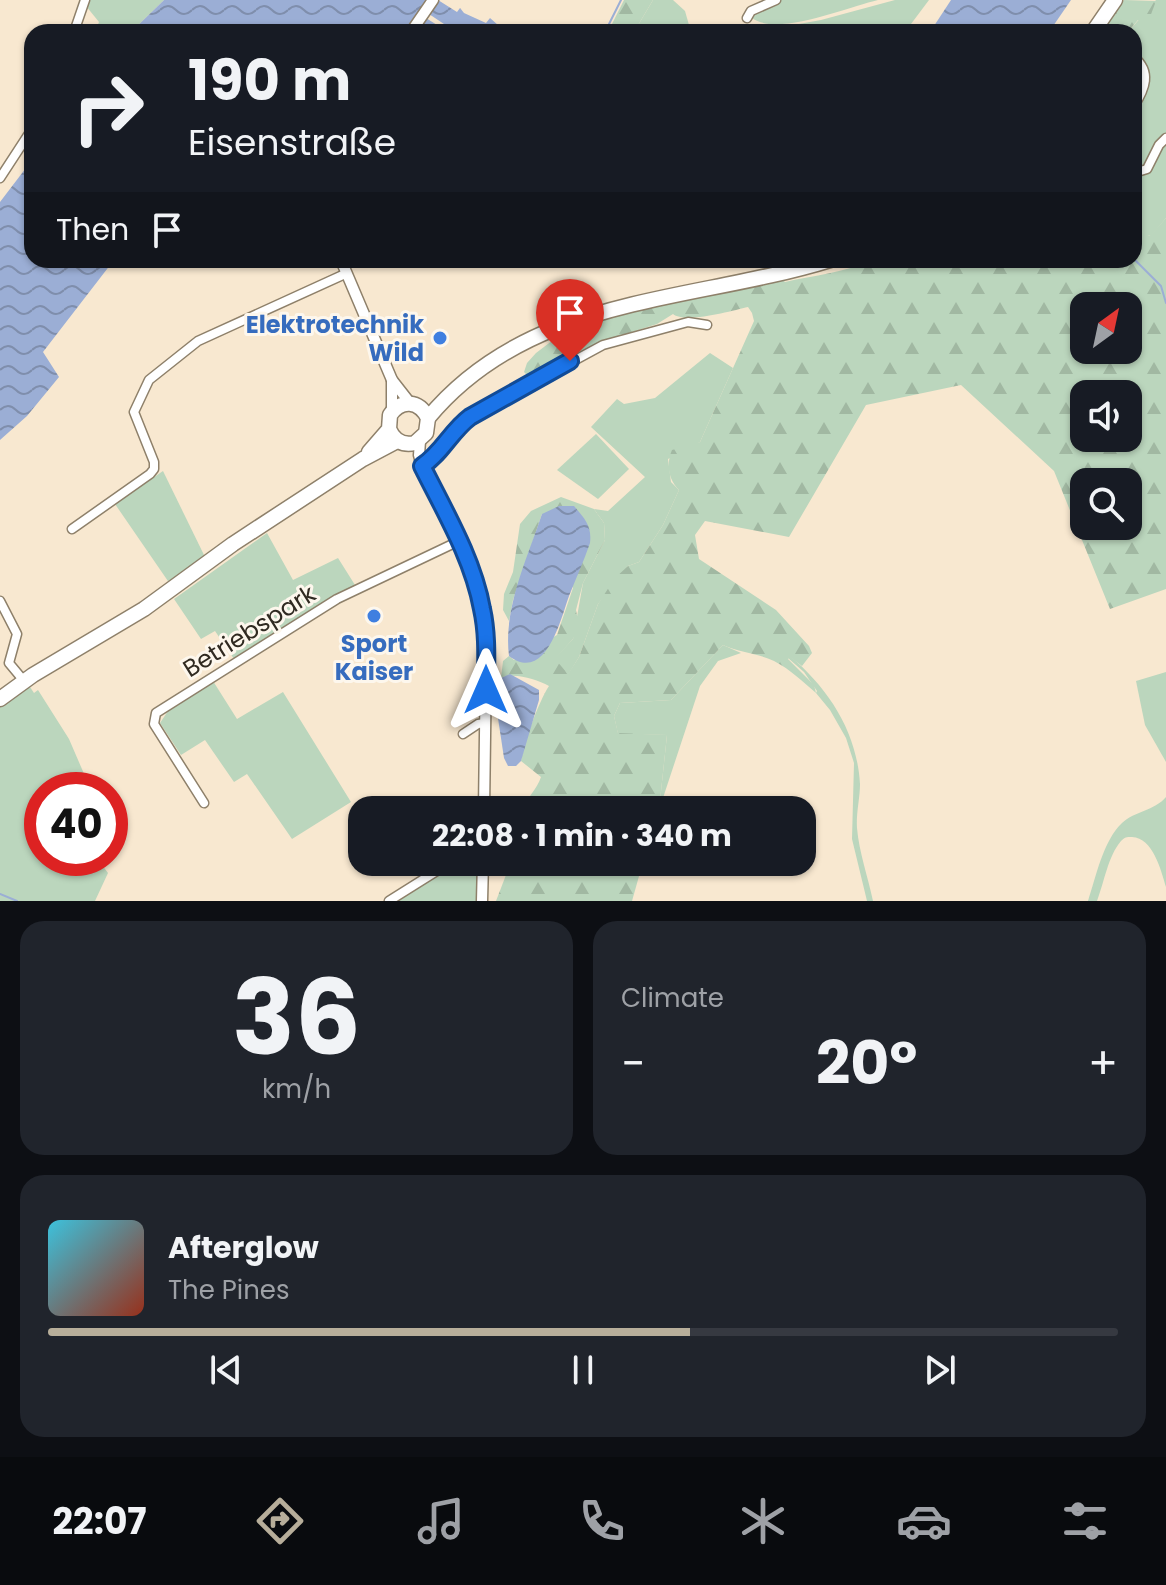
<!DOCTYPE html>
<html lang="en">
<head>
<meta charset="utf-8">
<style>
  :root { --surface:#171b24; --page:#20242c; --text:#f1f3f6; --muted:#9ea1a6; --line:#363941; --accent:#b7ae9a }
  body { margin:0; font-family:Poppins,sans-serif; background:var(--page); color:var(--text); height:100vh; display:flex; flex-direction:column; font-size:30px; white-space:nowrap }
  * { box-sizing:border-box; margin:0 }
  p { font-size:26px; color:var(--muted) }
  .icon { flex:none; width:44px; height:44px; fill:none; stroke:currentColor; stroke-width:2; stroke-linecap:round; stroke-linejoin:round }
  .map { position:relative; height:901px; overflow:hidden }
  .details { display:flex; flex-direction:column; gap:20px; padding:20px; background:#0d0f14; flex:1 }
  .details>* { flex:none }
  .top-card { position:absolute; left:24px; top:24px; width:1118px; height:244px; border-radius:24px; box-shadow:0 2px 6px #0004; background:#171b24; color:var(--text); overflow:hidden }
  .needle { width:52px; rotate:33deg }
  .buttons { position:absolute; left:1070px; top:292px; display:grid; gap:16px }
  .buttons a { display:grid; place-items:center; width:72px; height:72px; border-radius:16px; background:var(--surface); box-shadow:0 2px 6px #0004; font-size:40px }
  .speed { position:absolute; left:24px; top:772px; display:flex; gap:16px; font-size:40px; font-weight:700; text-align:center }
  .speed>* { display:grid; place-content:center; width:104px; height:104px; border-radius:50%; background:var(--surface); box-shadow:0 2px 6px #0004; line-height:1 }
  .speed .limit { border:12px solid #d22; background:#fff; color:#111 }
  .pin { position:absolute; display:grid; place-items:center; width:68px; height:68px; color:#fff; margin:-82px -34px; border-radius:50% 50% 50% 0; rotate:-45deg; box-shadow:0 0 8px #0007 }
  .pin .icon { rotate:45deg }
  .me { position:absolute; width:88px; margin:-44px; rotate:0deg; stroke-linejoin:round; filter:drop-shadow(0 0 6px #0008) }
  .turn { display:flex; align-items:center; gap:28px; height:168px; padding:0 32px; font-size:36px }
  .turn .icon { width:104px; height:104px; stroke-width:2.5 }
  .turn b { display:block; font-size:56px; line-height:68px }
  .then { display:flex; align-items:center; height:76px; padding:0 32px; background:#0003; gap:16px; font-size:30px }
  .big { font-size:60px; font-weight:700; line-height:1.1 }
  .details .card { flex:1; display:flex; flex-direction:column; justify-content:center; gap:12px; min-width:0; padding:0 28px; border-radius:24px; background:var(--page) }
  .details .dial { align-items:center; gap:0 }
  .dial b { font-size:104px; line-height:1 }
  .song { display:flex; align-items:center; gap:24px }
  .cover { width:96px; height:96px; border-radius:12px; background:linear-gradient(135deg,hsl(190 70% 55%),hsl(10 70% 35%)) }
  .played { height:8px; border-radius:4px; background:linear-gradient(90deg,var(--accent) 60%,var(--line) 60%) }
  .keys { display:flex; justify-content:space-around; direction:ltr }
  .heat { display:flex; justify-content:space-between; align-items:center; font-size:44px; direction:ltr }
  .details .tiles { flex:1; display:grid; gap:20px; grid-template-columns:1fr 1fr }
  .card:last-child { grid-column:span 2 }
  .trip { position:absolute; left:348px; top:796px; width:468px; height:80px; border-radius:24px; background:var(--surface); box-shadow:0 2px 6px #0004; font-weight:700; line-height:80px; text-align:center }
  .tabs { display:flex; height:128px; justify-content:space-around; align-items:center; background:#090b0e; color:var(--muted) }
  .tabs .icon { width:56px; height:56px }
  .tabs .selected { color:var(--accent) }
  .tabs b { font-size:36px; color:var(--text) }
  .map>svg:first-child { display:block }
  .green { fill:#bbd6bd }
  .forest { fill:url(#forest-firs); fill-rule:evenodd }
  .water { fill:url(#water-waves) }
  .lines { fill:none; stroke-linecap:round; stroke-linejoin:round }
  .stream { stroke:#9baed5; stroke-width:2 }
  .minor-casing { stroke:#8e806a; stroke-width:11 }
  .tertiary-casing { stroke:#8e806a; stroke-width:13 }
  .primary-casing { stroke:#8e806a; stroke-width:17 }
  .minor { stroke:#fff; stroke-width:8 }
  .tertiary { stroke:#fff; stroke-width:10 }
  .primary { stroke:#fff; stroke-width:14 }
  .route-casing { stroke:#114b97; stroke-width:20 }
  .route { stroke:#1a73e8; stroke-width:14 }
  .shop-dot { fill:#3f7fe0; stroke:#fdf7ed; stroke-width:3 }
  .labels { text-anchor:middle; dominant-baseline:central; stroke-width:6; stroke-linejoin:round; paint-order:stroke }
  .shop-label { font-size:24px; font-weight:bold; fill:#366cbe; stroke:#fdf7ed; text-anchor:end }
  .street-label { font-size:24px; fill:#302a21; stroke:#fdf7ed }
</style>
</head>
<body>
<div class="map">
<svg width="1166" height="901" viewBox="0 0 1166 901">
  <defs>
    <pattern id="forest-firs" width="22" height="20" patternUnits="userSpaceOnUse" patternTransform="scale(2)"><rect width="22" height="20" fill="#bbd6bd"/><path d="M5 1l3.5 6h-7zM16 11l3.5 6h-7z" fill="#a1b8a2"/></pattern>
    <pattern id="water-waves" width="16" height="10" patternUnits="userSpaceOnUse" patternTransform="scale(2)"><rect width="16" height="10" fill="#9baed5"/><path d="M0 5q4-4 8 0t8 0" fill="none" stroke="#7f8eac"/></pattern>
  </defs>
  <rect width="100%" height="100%" fill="#f8e8d0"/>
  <g class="green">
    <path d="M89,0H164L131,32H95L99,22L86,6Z"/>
    <path d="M653,0H673L685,11L691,32H634Z"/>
    <path d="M779,0H878C848,7 777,37 752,18V13Z"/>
    <path d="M895,0H929L905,32H777V28L821,20Z"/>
    <path d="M1156,0H1166V218L1151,236L1145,235L1134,220V32H1128Z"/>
    <path d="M710,353L733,368L700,442L668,459L671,482L679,490L663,525L639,562L628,566L598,604L579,657L568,675L554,659L573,639L583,583L605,540L604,523L594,509L608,511L645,477L591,427L617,399L624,404L655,398Z"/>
    <path d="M596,434L629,469L598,499L557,470Z"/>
    <path d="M163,471L205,557L170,584L115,504Z"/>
    <path d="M267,533L293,580L338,558L355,585L234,659L215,631L201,639L174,599Z"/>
    <path d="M723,645L741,653L718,661L700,686L659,810L667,735L618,734L614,716L620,703L671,700Z"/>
    <path d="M790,656C829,689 857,732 860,784C860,798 856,813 857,828C859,852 868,877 873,901H867L852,839L854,763L846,738L830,710L816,693L817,691L804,672L788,658Z"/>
    <path d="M1166,672V762L1145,725L1136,681Z"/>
    <path d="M213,681L237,719L283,692L351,802L292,839L247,774L234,782L205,740L181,755L160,723L170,708Z"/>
    <path d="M28,684L34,693L38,690L69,739L91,790H42V858H101L99,861L108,873L95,901H0V705Z"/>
    <path d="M1166,797V887C1161,870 1153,838 1132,837C1126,837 1125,837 1121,841C1108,856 1104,883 1097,901H1088C1096,877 1103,841 1122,823C1135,811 1154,811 1166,797Z"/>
    <path d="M456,862H480L479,901H393Z"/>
  </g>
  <g class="forest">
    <path d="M624,0H653L634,32H611L610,28Z"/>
    <path d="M1124,0L1156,1L1150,17L1145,21L1138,20L1128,32H1101Z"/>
    <path d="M1166,218V589L1110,609L1054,471L961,385L866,405L789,537L705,521L695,535L699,559L776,610L809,646L812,653L802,666L790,657L788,659L814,685L816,693C802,681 791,670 774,661C757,653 741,653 723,645L671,700L620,703L614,716L618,733L667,735L659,810H524C526,797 537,790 541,777L521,761C524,742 539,701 549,686C536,679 514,672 501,678L503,661L509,656L514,660L557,635L573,588L542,514L513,600L509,621L503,610L504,594L513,572L520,524L531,511L561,497L594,509L604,523L605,540L583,583L576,610L579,626L573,639L555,659L568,674L579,657L598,604L615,578L628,566L639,562L663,525L679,490C668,479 666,464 672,450L700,442L754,321L752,313L748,307C731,311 685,324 673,314L657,324L607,340L537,375L528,376L524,372L527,363L536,353L565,331L662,304L782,279L785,282C814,275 845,273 871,260H1134V220L1145,234L1150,236ZM1084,306H1128V350H1084ZM1084,394H1128V438H1084ZM1084,482H1128V526H1084Z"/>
    <path d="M511,862H643L632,901H496Z"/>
  </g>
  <g class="water">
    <path d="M164,0H426L405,32H131Z"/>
    <path d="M438,0L457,12L460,8L464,13L486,23L490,18L506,32H417L426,18L445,30L447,26L429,14Z"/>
    <path d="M951,0H1071L1049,32H930Z"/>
    <path d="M32,160V260H114L43,352L59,377L27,416L0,440V202Z"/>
    <path d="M559,506H574C585,519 592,526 590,543C584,561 576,578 569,596C561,618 546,684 509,656C503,609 527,559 542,514Z"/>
    <path d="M510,674L539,690V700L521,761L516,766H508L504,758L496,705L501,678Z"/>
  </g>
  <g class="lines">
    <g class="stream">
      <path d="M605,32L621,0"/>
      <path d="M1134,259L1161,286L1166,303"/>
      <path d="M0,894L17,901"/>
    </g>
    <g class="minor-casing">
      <g id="minor">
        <path d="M747,18L751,11L776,0"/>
        <path d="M74,32L85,0"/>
        <path d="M1134,57C1152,72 1145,89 1134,106"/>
        <path d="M1134,173L1147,169L1159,145L1166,138"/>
        <path d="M0,178L32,129"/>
        <path d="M422,466C442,453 451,431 470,417L603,345L688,322L707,325"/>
        <path d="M72,529L150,474L154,469V462L134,412L149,380L198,341L345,274"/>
        <path d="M0,601L17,634L9,663L24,681"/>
        <path d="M463,734L478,724L485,723"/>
        <path d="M204,803L154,724L156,713L337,599L459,541"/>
        <path d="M389,901L451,862"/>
      </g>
    </g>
    <g class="tertiary-casing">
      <g id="tertiary">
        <path d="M411,32L433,0"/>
        <path d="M341,260L392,380L410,403"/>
        <path d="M392,380V411"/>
        <path d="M420,441L419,455L422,466L459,541L482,608L486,662L484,810"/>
        <path d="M482,901L483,862"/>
      </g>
    </g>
    <g class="primary-casing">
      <g id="primary">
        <path d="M1093,32L1115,0"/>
        <path d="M428,418C530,295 690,303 830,260"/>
        <path d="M369,452L389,429L390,415C401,399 419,400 428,418L426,433L415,443C403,446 394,441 389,429"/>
        <path d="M0,699L33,675L144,609L233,544L363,459L397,441"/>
      </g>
    </g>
    <use href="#minor" class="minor"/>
    <use href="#tertiary" class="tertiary"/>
    <use href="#primary" class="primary"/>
  </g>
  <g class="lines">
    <g class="route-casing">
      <path id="route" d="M486,690C486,663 488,636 482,609C473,559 445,512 422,466C442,453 451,431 470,417L570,361"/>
    </g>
    <use href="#route" class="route"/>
  </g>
  <g class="shop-dot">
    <circle cx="440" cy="338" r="8"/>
    <circle cx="374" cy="616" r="8"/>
  </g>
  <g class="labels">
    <g class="shop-label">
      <text x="424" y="324">Elektrotechnik<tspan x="424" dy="28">Wild</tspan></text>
      <text x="374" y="643" text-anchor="middle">Sport<tspan x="374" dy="28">Kaiser</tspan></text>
    </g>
    <g class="street-label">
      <text transform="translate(249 631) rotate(-32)">Betriebspark</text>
    </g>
  </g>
</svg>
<div class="buttons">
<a><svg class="needle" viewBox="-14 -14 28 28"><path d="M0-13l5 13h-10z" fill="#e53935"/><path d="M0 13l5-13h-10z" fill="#9ea1a6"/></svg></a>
<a><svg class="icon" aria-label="sound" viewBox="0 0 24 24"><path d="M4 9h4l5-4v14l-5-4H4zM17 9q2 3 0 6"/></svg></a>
<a><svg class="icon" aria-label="search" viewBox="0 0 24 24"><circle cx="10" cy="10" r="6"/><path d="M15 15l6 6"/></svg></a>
</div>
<div class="speed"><div class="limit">40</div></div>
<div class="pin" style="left:570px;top:361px;background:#d93025"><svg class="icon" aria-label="arrive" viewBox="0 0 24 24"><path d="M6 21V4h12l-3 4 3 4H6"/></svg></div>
<svg class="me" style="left:486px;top:690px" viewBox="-20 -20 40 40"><path d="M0-17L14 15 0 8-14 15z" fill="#1a73e8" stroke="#fff" stroke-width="4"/></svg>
<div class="trip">22:08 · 1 min · 340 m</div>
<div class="top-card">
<div class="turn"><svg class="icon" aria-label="right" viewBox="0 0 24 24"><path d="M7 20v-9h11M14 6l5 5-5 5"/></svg><div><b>190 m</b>Eisenstraße</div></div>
<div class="then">Then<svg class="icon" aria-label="arrive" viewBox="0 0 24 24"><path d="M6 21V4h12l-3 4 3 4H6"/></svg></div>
</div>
</div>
<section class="details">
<div class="tiles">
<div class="card dial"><b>36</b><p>km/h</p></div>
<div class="card"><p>Climate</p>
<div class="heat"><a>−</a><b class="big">20°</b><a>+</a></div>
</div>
<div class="card">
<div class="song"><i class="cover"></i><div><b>Afterglow</b><p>The Pines</p></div></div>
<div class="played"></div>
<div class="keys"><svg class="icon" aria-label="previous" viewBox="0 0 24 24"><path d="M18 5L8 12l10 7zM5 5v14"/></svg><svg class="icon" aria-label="pause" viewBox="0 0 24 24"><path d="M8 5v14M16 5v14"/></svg><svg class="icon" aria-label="next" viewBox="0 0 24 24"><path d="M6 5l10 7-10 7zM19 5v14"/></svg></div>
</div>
</div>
</section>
<nav class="tabs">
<b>22:07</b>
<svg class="icon selected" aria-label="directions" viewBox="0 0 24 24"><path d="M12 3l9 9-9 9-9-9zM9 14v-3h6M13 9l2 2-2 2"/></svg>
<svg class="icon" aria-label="music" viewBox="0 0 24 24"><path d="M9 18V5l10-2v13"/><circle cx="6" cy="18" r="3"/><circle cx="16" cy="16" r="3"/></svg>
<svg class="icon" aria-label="phone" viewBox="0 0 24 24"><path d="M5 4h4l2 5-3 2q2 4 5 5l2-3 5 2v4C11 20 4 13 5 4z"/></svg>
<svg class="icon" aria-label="climate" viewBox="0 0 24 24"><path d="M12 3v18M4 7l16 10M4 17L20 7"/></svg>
<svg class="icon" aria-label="car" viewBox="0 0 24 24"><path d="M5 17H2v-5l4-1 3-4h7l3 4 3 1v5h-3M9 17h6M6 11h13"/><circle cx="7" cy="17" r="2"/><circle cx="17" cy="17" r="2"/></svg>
<svg class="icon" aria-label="filters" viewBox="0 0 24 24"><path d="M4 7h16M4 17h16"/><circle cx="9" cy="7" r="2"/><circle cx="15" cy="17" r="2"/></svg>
</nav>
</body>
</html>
